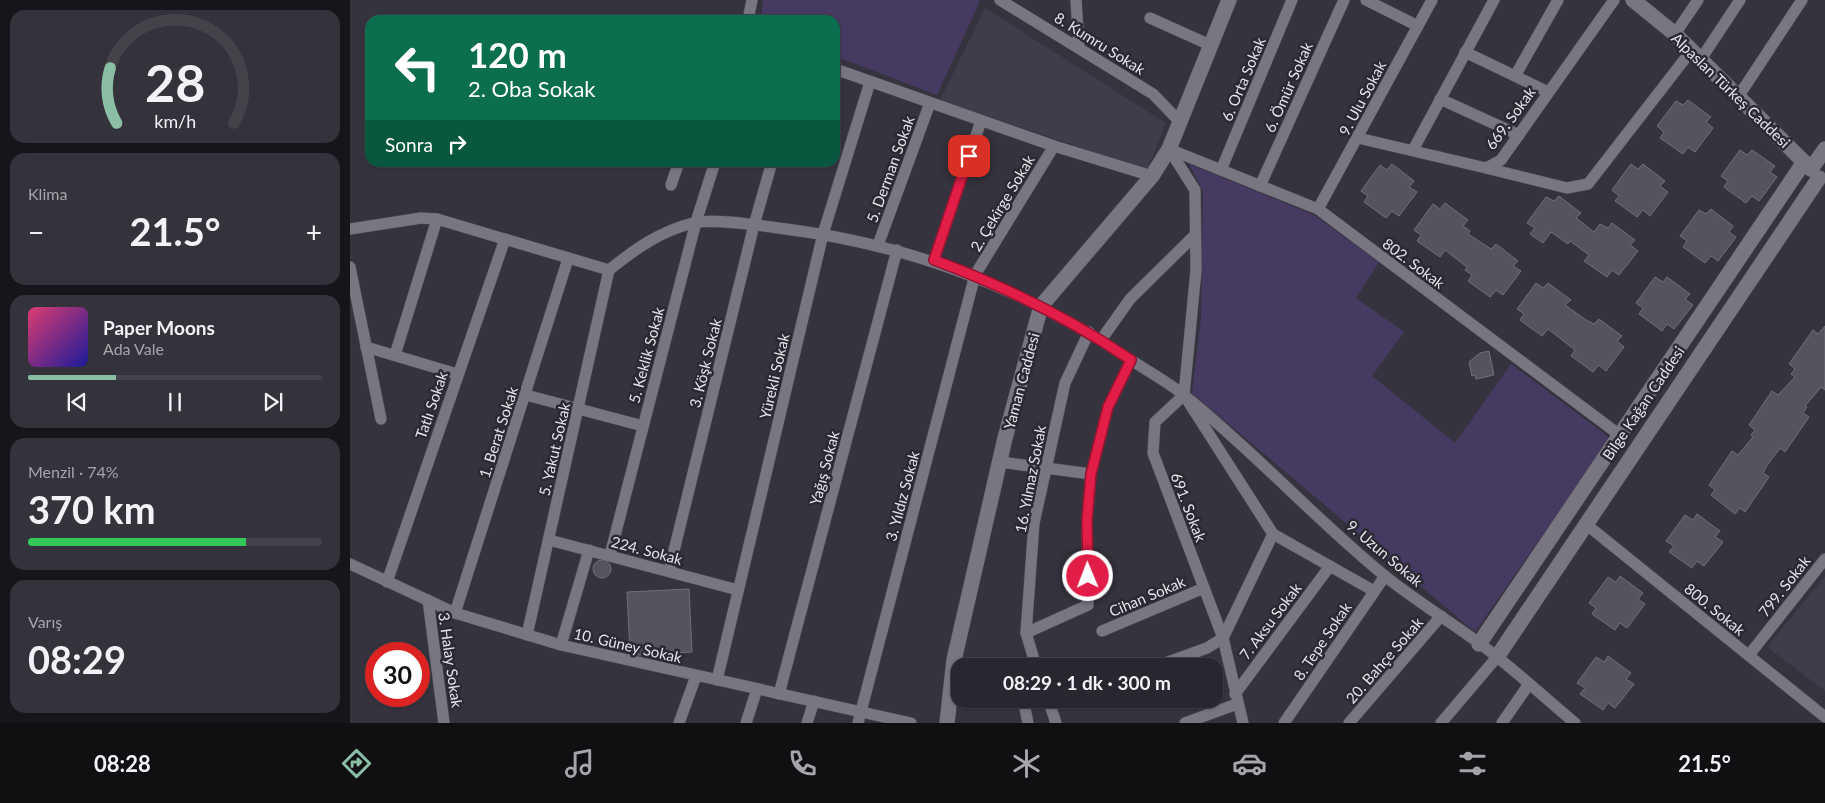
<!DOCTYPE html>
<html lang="tr">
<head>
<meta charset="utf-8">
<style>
  :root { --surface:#28262e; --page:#34323a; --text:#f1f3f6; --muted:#a5a5aa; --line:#44434a; --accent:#8abfa5 }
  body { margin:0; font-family:Lato,sans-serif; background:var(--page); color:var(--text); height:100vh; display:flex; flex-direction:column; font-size:19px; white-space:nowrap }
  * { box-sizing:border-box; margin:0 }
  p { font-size:16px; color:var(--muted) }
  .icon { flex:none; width:28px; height:28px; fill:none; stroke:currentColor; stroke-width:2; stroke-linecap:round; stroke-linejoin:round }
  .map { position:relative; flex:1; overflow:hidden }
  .drawer { display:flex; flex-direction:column; gap:10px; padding:10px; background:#161519; width:350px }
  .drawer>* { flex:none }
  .hud { position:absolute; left:15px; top:15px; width:475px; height:152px; border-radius:15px; box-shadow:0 1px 4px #0004,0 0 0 1px var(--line); background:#0b6e4f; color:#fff; overflow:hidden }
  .speed { position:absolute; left:15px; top:642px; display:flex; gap:10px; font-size:25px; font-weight:700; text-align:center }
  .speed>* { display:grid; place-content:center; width:65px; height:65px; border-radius:50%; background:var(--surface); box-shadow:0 1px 4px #0004,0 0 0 1px var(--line); line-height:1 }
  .speed .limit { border:8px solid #d22; background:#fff; color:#111 }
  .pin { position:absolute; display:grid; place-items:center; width:42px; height:42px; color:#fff; margin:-21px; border-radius:10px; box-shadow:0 2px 8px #0006 }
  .me { position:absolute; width:55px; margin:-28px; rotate:359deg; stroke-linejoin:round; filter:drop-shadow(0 0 4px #0008) }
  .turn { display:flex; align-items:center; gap:18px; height:105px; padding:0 20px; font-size:22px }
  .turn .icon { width:65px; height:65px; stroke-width:2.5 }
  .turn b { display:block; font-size:35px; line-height:42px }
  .then { display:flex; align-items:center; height:48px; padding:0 20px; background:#0003; gap:10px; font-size:19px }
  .big { font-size:38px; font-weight:700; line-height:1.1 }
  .drawer .tile { flex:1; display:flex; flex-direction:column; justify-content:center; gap:8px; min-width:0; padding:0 18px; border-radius:15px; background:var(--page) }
  .drawer .dial { align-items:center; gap:0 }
  .dial svg { height:130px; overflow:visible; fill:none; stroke:var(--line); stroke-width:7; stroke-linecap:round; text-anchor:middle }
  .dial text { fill:var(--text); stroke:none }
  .song { display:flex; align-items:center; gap:15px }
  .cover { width:60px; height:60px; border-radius:8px; background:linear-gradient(135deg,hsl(340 70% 55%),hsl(240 70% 35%)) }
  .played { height:5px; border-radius:2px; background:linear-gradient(90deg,var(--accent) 30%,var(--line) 30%) }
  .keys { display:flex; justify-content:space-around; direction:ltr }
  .heat { display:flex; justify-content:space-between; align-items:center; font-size:28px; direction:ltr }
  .charge { height:8px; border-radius:4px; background:linear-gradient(90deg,#34c759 74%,var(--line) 0) }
  .trip { position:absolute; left:601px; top:658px; width:272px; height:50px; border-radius:15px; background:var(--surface); box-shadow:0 1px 4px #0004,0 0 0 1px var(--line); font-weight:700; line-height:50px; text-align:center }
  .dock { display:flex; height:80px; justify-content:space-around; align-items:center; background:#100f12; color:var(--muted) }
  .dock .icon { width:35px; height:35px }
  .dock .on { color:var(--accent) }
  .dock b { font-size:22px; color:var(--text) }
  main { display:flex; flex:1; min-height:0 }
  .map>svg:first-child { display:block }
  .built { fill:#403c4b }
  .green { fill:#463a63 }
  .building { fill:#55535d; stroke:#726f7a }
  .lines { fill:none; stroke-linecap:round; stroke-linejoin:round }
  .street-casing { stroke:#514f57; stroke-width:12 }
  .secondary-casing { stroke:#514f57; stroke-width:16 }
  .street { stroke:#787681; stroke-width:11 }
  .secondary { stroke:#787681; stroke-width:15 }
  .route-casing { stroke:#92132f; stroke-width:12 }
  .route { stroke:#e11d48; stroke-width:9 }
  .labels { text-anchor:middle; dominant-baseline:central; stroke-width:5; stroke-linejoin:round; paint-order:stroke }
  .street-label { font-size:15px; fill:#e6e4ea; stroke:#2b2932 }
</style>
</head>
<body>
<main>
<section class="drawer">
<div class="tile dial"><svg viewBox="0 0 100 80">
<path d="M14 69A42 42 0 1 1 86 69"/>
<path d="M14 69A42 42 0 0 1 10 35" stroke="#8abfa5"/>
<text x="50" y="56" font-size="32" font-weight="700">28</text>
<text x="50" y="72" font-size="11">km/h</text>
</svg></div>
<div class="tile"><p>Klima</p>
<div class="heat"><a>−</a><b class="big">21.5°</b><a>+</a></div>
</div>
<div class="tile">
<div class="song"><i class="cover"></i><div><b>Paper Moons</b><p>Ada Vale</p></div></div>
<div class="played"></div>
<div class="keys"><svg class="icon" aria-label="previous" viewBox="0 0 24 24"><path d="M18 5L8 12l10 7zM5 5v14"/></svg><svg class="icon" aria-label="pause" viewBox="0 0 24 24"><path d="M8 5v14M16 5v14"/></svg><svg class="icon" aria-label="next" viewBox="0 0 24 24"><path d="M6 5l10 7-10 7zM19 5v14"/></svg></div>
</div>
<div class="tile"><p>Menzil · 74%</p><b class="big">370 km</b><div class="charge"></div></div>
<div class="tile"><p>Varış</p><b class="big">08:29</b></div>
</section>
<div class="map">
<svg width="1475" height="723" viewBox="0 0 1475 723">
  <rect width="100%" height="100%" fill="#35333d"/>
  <g class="built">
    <path d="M635,8L816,123L797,170L590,100Z"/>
    <path d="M1475,576V691L1417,647Z"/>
  </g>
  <g class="green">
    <path d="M413,0H628L630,1L587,95L485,56V20H411Z"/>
    <path d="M839,164L964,215L1029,262L1006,298L1054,332L1022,376L1105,443L1161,364L1260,438L1125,632L842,393L851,319L853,191Z"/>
  </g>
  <g class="building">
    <path d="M1338,100L1361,117L1356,122L1363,128L1345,152L1338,147L1333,154L1310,138L1314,132L1307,126L1326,101L1333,105Z"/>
    <path d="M1390,150L1397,155L1402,150L1425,166L1420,172L1427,177L1409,201L1402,196L1396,203L1374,187L1378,181L1371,176Z"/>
    <path d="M1042,164L1064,181L1059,187L1067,192L1049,216L1042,211L1036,218L1014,202L1018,196L1011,191L1030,165L1037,170Z"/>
    <path d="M1281,164L1288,169L1293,164L1315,181L1310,186L1318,192L1300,216L1293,210L1287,217L1265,201L1269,196L1262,190Z"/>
    <path d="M1209,196L1231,213L1226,218L1244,232L1250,224L1258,228L1262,223L1285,240L1280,245L1288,251L1269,275L1262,270L1257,277L1234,261L1239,255L1220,241L1218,244L1201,232L1193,243L1180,234L1185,228L1177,223L1196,197L1204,201Z"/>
    <path d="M1095,203L1118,220L1113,226L1120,231L1118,234L1141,249L1146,244L1168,261L1163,266L1171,271L1153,295L1146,290L1140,297L1118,281L1122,275L1115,270L1117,267L1095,250L1090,257L1067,241L1071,235L1064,230L1083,204L1090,209Z"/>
    <path d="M1361,209L1383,226L1379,232L1386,237L1368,261L1361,256L1355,263L1333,247L1337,241L1330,236L1349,210L1356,214Z"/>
    <path d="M1305,277L1313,282L1317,277L1340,294L1335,299L1343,305L1324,329L1317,324L1312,331L1289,314L1293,308L1286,303Z"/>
    <path d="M1186,283L1193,288L1198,283L1221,300L1215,305L1236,320L1244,324L1249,319L1272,336L1267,341L1274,347L1256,371L1249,365L1243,372L1221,356L1225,350L1198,329L1192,336L1170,320L1174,314L1167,309Z"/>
    <path d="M1475,326V390L1471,387L1455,406L1457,407L1453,413L1459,417L1435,452L1430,448L1416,467L1413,473L1419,477L1395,512L1390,508L1385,514L1361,495L1365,490L1359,485L1382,451L1388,455L1403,437L1401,435L1405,430L1399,425L1422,391L1428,395L1445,377L1441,374L1445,369L1439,364L1463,330L1468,334Z"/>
    <path d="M1139,351L1144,375L1126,379L1125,375L1122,376L1119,362L1130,353Z"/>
    <path d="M1347,514L1370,531L1365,537L1373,542L1354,566L1347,561L1342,568L1319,552L1324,546L1316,541L1335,515L1343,520Z"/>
    <circle cx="252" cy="569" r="9"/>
    <path d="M1270,576L1293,593L1288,599L1295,604L1277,628L1270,623L1265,630L1242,614L1246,608L1239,603L1258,577L1266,582Z"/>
    <path d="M339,589L342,652L289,655L280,653L277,592Z"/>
    <path d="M1258,656L1281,673L1276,679L1284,684L1265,708L1258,703L1253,710L1230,694L1235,688L1227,683L1246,657L1254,662Z"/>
  </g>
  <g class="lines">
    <g class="street-casing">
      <g id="street">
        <path d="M650,0L803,94L828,120"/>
        <path d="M726,0L729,47"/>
        <path d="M1016,0L1068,26"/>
        <path d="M800,18L860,45"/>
        <path d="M398,20L402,0"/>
        <path d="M1325,34L1348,0"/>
        <path d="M1115,52L1198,92"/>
        <path d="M1351,59L1390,0"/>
        <path d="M485,69L704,146L802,176"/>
        <path d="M1165,76L1208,0"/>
        <path d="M1388,97L1452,0"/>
        <path d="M1090,99L1169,135"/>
        <path d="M1008,138L1136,168L1151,160L1264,0"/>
        <path d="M819,149L968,209L1271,436"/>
        <path d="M819,149L845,190L846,270L834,395L923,534L1024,591"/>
        <path d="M1063,150L1144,0"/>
        <path d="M1136,168L1217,188L1238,184L1341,51"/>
        <path d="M871,170L942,0"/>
        <path d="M321,185L329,162"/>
        <path d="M910,186L994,0"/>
        <path d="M968,209L1082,0"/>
        <path d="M0,229L71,218L87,219L259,270C284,250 310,231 343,223C363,218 407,225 428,228C559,244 669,286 778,358C797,371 818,382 835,396C905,452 966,520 1035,576C1066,601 1101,622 1133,646C1165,670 1194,697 1225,723"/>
        <path d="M528,245L580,103"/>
        <path d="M584,260L631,121"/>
        <path d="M0,267L31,419"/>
        <path d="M751,340L780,299L845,235"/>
        <path d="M16,347L107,374"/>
        <path d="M45,355L87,219"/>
        <path d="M176,395L293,426"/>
        <path d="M650,462L741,474"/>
        <path d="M1237,525L1475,717"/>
        <path d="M199,540L388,590"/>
        <path d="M260,555L346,222L365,162"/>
        <path d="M0,564L105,613L211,645L561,723"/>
        <path d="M319,571L404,225L422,162"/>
        <path d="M37,582L155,239"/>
        <path d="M78,600L94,723"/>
        <path d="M105,613L218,259"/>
        <path d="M752,631L854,588"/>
        <path d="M676,633L738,605L737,521L741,474L758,407L781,360"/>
        <path d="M177,635L259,270"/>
        <path d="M211,645L239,550"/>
        <path d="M1399,655L1475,559"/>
        <path d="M686,666L676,633L684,523L715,383L739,332"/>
        <path d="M807,666L857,648L873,638L803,453L805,422L834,395"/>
        <path d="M367,680L473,234L520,82"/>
        <path d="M429,694L547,250"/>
        <path d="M885,694L980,566"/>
        <path d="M673,699L678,723"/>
        <path d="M698,699L706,723"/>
        <path d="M700,704L716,699"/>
        <path d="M329,723L346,676"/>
        <path d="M396,723L407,689"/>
        <path d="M457,723L464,701"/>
        <path d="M508,723L625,275L704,146"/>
        <path d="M835,723L887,704"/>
        <path d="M893,723L873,638L923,534"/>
        <path d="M934,723L1035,576"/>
        <path d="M999,723L1091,616"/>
        <path d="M1091,723L1147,657"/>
        <path d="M1152,723L1179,684"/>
      </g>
    </g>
    <g class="secondary-casing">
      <g id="secondary">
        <path d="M1283,0L1325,34L1461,169"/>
        <path d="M1461,169L1475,149"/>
        <path d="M1129,644L1454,162"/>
        <path d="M1147,657L1469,178"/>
        <path d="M597,723L604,660L655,438L691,306L802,176L819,149L879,0"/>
      </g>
    </g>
    <use href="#street" class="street"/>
    <use href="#secondary" class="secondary"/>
  </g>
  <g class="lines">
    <g class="route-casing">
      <path id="route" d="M619,156L584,260C654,286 719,318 781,360L758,407L741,474L737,520L738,576"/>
    </g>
    <use href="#route" class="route"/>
  </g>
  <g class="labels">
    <g class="street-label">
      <text transform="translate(750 43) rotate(32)">8. Kumru Sokak</text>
      <text transform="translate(893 79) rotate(-67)">6. Orta Sokak</text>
      <text transform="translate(938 87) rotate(-66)">6. Ömür Sokak</text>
      <text transform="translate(1381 90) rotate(44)">Alpaslan Türkeş Caddesi</text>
      <text transform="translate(1012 98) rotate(-62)">9. Ulu Sokak</text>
      <text transform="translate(1160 118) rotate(-54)">669. Sokak</text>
      <text transform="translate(540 169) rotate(-70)">5. Derman Sokak</text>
      <text transform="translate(652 203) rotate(-59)">2. Çekirge Sokak</text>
      <text transform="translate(1064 263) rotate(37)">802. Sokak</text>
      <text transform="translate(296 355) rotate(-75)">5. Keklik Sokak</text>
      <text transform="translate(355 363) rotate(-76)">3. Köşk Sokak</text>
      <text transform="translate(424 376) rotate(-77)">Yürekli Sokak</text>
      <text transform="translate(671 381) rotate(-75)">Yaman Caddesi</text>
      <text transform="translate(1293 403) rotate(-56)">Bilge Kağan Caddesi</text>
      <text transform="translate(81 405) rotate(-71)">Tatlı Sokak</text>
      <text transform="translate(148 432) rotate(-72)">1. Berat Sokak</text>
      <text transform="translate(204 449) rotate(-77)">5. Yakut Sokak</text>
      <text transform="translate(474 468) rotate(-75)">Yağış Sokak</text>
      <text transform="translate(680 479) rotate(-79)">16. Yılmaz Sokak</text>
      <text transform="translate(552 496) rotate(-75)">3. Yıldız Sokak</text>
      <text transform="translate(839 507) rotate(69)">691. Sokak</text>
      <text transform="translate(297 550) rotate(15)">224. Sokak</text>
      <text transform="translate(1035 553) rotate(40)">9. Uzun Sokak</text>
      <text transform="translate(1434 586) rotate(-52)">799. Sokak</text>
      <text transform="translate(797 596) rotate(-23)">Cihan Sokak</text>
      <text transform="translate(1365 609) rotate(39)">800. Sokak</text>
      <text transform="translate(920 621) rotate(-53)">7. Aksu Sokak</text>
      <text transform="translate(972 641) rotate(-56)">8. Tepe Sokak</text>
      <text transform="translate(278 645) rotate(13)">10. Güney Sokak</text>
      <text transform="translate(101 660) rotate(82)">3. Halay Sokak</text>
      <text transform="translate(1034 660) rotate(-49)">20. Bahçe Sokak</text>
    </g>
  </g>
</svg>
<div class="speed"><div class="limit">30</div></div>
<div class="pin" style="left:619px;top:156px;background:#d93025"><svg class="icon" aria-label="arrive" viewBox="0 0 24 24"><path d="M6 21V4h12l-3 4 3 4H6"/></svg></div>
<svg class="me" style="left:738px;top:576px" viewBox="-20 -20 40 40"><circle r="17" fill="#e11d48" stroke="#fff" stroke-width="3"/><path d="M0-11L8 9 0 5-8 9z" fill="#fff"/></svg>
<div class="trip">08:29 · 1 dk · 300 m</div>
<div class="hud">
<div class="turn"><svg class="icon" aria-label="left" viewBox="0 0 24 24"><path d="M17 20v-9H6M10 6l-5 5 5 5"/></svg><div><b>120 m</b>2. Oba Sokak</div></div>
<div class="then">Sonra<svg class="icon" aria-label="right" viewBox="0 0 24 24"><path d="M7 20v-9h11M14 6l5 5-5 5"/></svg></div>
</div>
</div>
</main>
<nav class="dock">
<b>08:28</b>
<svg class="icon on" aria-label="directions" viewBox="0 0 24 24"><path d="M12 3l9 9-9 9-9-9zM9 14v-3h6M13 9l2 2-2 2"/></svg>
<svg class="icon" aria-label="music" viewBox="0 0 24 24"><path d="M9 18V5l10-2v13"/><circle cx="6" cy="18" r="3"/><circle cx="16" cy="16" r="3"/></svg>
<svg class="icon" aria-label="phone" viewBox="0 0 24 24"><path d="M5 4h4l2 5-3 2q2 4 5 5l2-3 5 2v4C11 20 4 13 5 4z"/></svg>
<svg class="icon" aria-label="climate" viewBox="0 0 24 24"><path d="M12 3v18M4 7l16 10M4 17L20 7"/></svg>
<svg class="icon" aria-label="car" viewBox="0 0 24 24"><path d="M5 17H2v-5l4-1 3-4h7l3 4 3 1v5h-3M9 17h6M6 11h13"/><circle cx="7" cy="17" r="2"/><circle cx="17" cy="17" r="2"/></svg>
<svg class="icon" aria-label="filters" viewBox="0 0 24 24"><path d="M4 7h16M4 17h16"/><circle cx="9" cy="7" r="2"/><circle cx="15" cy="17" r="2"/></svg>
<b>21.5°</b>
</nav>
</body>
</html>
